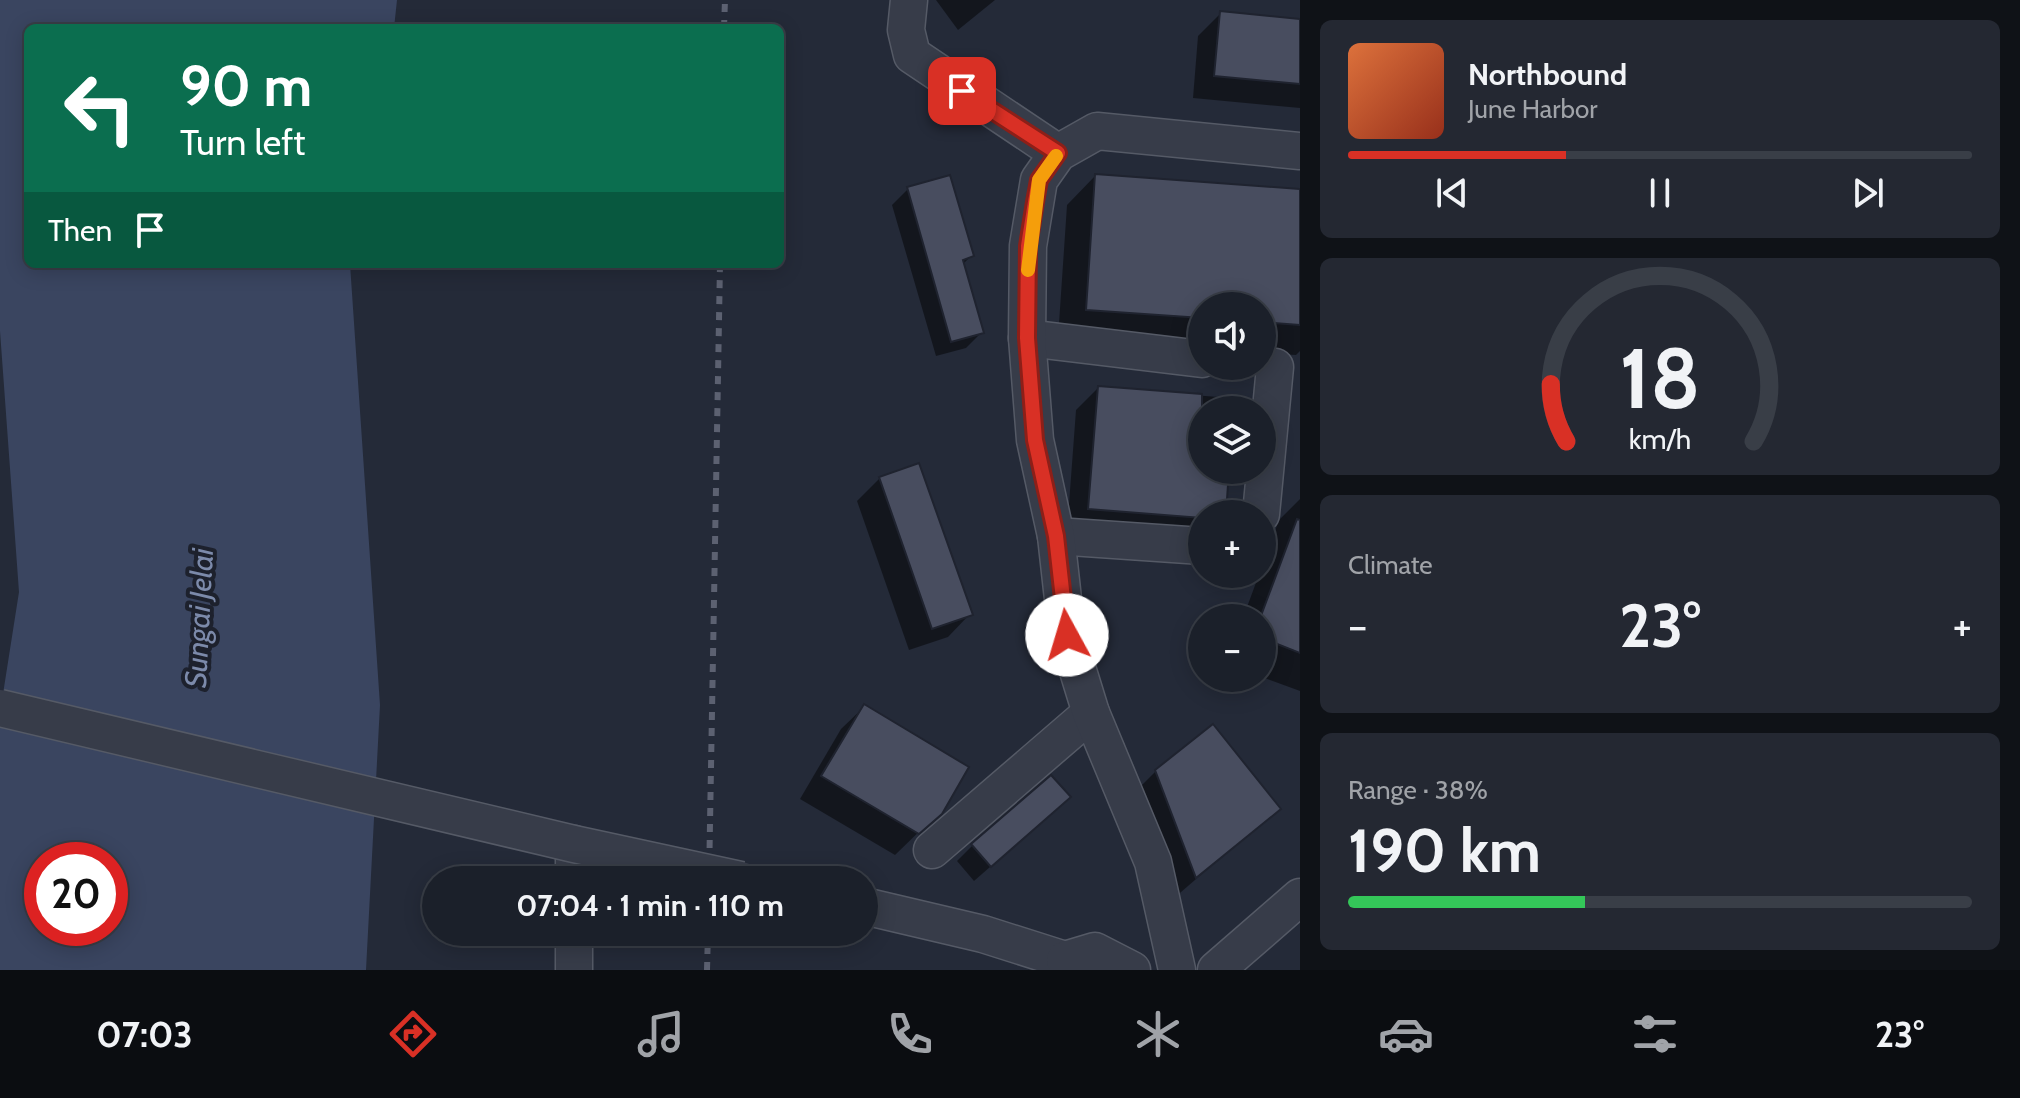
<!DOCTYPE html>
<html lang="en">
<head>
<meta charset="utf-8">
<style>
  :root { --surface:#1b202a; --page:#242832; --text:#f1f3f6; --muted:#a0a3a8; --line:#393e47; --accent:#d93025 }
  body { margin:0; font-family:Cabin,sans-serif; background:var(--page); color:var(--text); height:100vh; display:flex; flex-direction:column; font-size:30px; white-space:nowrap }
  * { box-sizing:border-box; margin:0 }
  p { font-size:26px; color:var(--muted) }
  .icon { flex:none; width:44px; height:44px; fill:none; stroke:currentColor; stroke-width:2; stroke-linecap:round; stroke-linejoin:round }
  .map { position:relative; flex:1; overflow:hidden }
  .drawer { display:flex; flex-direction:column; gap:20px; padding:20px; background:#0f1217; width:720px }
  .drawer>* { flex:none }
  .top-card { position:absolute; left:24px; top:24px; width:760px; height:244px; border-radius:12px; box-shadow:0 4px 20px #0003,0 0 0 2px var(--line); background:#0b6e4f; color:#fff; overflow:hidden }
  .buttons { position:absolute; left:1188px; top:292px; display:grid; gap:16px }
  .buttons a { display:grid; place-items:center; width:88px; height:88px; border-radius:50%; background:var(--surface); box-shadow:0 4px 20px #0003,0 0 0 2px var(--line); font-size:40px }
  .speed { position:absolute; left:24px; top:842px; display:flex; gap:16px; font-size:40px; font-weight:700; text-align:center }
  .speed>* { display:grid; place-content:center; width:104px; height:104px; border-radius:50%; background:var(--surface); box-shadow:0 4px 20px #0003,0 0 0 2px var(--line); line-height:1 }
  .speed .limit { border:12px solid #d22; background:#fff; color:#111 }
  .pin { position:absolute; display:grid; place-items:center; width:68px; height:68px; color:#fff; margin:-34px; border-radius:16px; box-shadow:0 4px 12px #0006 }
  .me { position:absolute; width:88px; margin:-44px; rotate:354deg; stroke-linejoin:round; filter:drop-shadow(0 0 6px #0008) }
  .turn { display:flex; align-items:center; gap:28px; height:168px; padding:0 24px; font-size:36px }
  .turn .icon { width:104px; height:104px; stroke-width:2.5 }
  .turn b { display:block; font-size:56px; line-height:68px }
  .then { display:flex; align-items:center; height:76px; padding:0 24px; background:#0003; gap:16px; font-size:30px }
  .big { font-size:60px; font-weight:700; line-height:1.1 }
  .drawer .card { flex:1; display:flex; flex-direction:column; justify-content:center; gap:12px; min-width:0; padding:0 28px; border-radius:12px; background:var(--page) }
  .drawer .dial { align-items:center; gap:0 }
  .dial svg { height:208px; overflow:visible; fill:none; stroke:var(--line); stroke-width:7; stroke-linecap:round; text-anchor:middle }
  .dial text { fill:var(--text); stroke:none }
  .song { display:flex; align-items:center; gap:24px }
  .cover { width:96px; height:96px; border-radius:12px; background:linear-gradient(135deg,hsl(20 70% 55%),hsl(10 70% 35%)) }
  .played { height:8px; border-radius:4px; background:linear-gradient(90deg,var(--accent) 35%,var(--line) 35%) }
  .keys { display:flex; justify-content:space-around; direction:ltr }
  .heat { display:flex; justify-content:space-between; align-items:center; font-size:44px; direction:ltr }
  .charge { height:12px; border-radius:6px; background:linear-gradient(90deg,#34c759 38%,var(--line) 0) }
  .trip { position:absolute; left:422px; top:866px; width:456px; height:80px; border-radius:40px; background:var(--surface); box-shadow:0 4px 20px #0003,0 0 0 2px var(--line); font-weight:700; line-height:80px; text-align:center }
  .tab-bar { display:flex; height:128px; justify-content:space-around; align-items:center; background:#0b0d11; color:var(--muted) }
  .tab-bar .icon { width:56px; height:56px }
  .tab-bar .current { color:var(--accent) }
  .tab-bar b { font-size:36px; color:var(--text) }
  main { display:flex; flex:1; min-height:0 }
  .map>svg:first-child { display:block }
  .water { fill:#3a4560; fill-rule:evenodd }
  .shadow { fill:#0007 }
  .building { fill:#484d5f; stroke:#1f232f; stroke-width:2 }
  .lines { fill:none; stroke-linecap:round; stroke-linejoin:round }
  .minor-casing { stroke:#555a66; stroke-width:39 }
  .minor { stroke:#373c49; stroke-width:36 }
  .rail { stroke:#5c6171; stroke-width:6; stroke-dasharray:8 8; stroke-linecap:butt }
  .minor-bridge-casing { stroke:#555a66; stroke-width:39; stroke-linecap:butt }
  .minor-bridge { stroke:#373c49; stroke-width:36 }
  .route-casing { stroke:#8d1f18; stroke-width:20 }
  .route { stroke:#d93025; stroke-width:14 }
  .slow { stroke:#f59e0b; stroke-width:14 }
  .labels { text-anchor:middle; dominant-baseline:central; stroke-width:8; stroke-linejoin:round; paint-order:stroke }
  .water-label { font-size:30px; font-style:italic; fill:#7c8aaa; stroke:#1d212d }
</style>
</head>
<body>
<main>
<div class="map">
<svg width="1300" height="970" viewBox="0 0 1300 970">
  <rect width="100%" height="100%" fill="#242a38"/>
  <path class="water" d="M0,0H397L394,28H28V264H350L380,705L366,970H0V713L19,592L0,331ZM42,860H110V928H42Z"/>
  <g class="shadow">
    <path d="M936,0H995L958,30Z"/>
    <path d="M1221,13L1300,21V108L1193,98L1198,36Z"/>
    <path d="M1095,176L1300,191V351L1296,355L1262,353V306H1202V348L1058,338L1067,205Z"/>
    <path d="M908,189L971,256L962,265L982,332L966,348L936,356L892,205Z"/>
    <path d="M1098,388L1232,398L1231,410H1202V470H1227L1224,514H1202V540L1067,531L1076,410Z"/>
    <path d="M880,478L970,614L948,637L909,650L857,501Z"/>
    <path d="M1300,499V691L1262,677V618H1243L1279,520Z"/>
    <path d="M864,707L928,823L895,855L800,799L841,729Z"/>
    <path d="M1156,771L1278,808L1173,899L1133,794Z"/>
    <path d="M1053,812L974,881L957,861L973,845Z"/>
  </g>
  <g class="building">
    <path d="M1220,11L1300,19V84L1214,76Z"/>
    <path d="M1095,174L1300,189V325L1262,322V306H1202V318L1086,310Z"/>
    <path d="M950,175L974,256L963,260L984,333L951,342L907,187Z"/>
    <path d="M1098,386L1202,394V470H1229L1226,514H1202V518L1088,509Z"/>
    <path d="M919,463L973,615L932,629L879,477Z"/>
    <path d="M1297,519L1300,520V653L1262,638V613Z"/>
    <path d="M864,704L969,767L942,814L919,834L821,776Z"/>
    <path d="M1213,724L1281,809L1196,878L1155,770Z"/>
    <path d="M1051,775L1071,797L991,867L971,844Z"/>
  </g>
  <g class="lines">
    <g class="minor-casing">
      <g id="minor">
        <path d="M909,0L906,30L912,55L1058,153"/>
        <path d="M1027,338L1202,359"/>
        <path d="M1261,514L1275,367"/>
        <path d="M1056,536L1202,546"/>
        <path d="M932,850L1091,713"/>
        <path d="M574,880V844"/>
        <path d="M864,906L983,934L1065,960"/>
        <path d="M1065,960L1095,951L1132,970"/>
        <path d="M574,970V932"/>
        <path d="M1177,970L1153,862L1091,713L1067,635L1056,536L1035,440L1027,338L1028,246L1039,180L1058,153L1097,131L1300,151"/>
        <path d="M1216,970L1300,897"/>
      </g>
    </g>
    <use href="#minor" class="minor"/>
    <g class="rail">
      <path d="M724,28L725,0"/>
      <path d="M709,880L720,264"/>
      <path d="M707,970L708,932"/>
    </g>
    <g class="minor-bridge-casing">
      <path id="minor-bridge" d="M0,708L574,844L741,880"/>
    </g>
    <use href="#minor-bridge" class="minor-bridge"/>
  </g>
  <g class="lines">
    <g class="route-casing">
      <path id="route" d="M962,91L1058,153L1039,180L1035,202L1028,246L1027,338L1035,440L1056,536L1067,635"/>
    </g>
    <use href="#route" class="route"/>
    <path class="slow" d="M1028,270L1039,180L1056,156"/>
  </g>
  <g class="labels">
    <g class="water-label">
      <text transform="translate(199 618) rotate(-87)">Sungai Jelai</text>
    </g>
  </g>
</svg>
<div class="buttons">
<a><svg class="icon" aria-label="sound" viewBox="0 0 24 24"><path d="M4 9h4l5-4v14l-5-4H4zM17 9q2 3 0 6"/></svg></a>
<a><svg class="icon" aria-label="layers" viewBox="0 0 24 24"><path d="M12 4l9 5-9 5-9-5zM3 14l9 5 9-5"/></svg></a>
<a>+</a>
<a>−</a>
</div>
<div class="speed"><div class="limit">20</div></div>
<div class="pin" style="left:962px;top:91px;background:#d93025"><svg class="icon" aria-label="arrive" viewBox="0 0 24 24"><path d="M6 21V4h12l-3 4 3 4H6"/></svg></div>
<svg class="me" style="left:1067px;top:635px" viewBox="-20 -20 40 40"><circle r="19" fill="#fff"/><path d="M0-13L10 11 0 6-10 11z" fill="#d93025"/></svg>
<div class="trip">07:04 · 1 min · 110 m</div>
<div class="top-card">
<div class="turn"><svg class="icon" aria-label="left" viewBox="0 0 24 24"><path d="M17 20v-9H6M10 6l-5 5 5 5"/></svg><div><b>90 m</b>Turn left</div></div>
<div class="then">Then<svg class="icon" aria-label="arrive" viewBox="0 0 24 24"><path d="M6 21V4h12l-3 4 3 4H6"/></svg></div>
</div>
</div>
<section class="drawer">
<div class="card">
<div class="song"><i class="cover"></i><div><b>Northbound</b><p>June Harbor</p></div></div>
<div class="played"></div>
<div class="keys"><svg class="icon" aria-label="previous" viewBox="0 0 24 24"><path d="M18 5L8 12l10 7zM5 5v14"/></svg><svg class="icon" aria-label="pause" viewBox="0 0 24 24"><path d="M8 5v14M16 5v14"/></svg><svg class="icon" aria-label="next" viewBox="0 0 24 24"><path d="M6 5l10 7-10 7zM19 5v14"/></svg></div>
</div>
<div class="card dial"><svg viewBox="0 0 100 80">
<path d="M14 69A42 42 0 1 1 86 69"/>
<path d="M14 69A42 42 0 0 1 8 47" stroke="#d93025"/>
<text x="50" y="56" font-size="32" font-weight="700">18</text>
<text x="50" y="72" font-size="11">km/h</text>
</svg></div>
<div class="card"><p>Climate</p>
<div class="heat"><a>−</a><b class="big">23°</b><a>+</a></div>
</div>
<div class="card"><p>Range · 38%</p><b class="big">190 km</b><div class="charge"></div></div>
</section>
</main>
<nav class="tab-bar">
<b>07:03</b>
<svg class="icon current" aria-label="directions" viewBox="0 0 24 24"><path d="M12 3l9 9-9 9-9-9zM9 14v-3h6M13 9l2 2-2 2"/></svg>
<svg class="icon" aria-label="music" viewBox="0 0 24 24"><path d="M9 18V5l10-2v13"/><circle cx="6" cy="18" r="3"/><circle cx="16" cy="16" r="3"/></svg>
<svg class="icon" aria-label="phone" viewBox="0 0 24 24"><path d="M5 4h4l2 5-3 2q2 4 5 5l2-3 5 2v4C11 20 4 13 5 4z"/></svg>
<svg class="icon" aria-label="climate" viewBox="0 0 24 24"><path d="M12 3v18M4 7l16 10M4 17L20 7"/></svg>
<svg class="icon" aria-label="car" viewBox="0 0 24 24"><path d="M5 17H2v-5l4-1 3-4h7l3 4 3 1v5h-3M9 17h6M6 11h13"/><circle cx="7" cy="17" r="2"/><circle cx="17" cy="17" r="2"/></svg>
<svg class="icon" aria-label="filters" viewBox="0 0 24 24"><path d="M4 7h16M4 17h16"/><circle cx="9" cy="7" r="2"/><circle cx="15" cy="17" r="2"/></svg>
<b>23°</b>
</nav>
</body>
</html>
